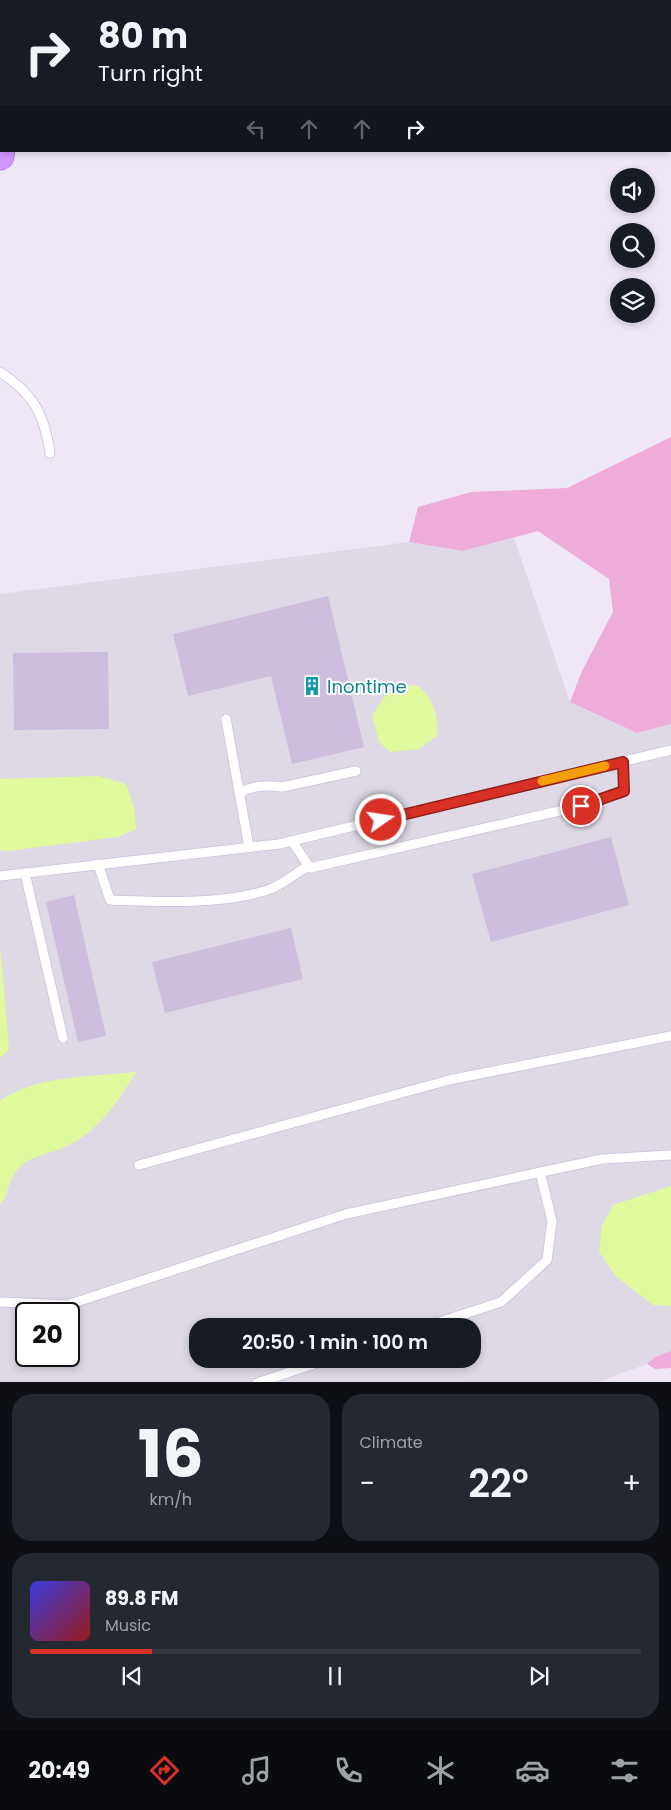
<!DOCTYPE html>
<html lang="en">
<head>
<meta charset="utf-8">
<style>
  :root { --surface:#171b24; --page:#242831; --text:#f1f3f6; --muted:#9ea1a6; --line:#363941; --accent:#d93025 }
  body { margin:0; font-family:Poppins,sans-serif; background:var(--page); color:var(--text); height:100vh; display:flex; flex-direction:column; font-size:19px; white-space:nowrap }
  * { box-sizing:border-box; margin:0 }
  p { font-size:16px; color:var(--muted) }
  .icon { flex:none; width:28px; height:28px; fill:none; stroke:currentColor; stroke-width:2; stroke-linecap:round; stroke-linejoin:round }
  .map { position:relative; height:1382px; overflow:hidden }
  .details { display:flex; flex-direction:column; gap:12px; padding:12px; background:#0d0f14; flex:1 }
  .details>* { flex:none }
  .top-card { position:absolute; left:0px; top:0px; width:671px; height:152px; box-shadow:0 2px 8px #0003; background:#171b24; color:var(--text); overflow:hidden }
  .controls { position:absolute; left:610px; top:168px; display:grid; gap:10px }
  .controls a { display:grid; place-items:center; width:45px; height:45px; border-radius:50%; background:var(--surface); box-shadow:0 2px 8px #0003; font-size:25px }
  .speed { position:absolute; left:15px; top:1302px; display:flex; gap:10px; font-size:25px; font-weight:700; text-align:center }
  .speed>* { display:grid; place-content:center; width:65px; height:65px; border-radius:50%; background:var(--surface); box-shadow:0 2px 8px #0003; line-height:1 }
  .speed .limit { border:2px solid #111; border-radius:8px; background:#fff; color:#111 }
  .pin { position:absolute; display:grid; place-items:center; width:42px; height:42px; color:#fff; margin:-21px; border:2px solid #fff; border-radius:50%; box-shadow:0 1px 5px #0007 }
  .me { position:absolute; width:55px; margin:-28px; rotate:77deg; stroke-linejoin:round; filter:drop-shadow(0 0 4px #0008) }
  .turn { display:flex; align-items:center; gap:18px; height:105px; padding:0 15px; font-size:22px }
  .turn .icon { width:65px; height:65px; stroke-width:2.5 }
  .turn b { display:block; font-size:35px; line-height:42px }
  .lanes { display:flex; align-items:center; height:48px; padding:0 15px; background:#0003; justify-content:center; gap:25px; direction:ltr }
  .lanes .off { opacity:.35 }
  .big { font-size:38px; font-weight:600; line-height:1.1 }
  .details .card { flex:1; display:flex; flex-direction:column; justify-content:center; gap:8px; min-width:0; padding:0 18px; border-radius:20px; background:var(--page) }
  .details .dial { align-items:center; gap:0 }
  .dial b { font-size:65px; line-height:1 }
  .song { display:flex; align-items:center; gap:15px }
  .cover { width:60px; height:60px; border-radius:8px; background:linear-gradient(135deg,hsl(240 70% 55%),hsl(0 70% 35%)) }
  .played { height:5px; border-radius:2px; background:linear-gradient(90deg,var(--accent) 20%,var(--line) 20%) }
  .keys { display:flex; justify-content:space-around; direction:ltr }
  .heat { display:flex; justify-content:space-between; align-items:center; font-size:28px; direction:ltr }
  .details .tiles { flex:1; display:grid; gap:12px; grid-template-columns:1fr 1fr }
  .card:last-child { grid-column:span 2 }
  .trip { position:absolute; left:189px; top:1318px; width:292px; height:50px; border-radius:20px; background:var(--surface); box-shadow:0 2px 8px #0003; font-weight:600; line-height:50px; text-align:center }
  .tab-bar { display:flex; height:80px; justify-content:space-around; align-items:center; background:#090b0e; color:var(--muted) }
  .tab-bar .icon { width:35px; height:35px }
  .tab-bar .on { color:var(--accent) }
  .tab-bar b { font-size:22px; color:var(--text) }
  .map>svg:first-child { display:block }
  .industrial { fill:#ded9e5; fill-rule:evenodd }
  .green { fill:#eeacda }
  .water { fill:#e1f99d }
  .building { fill:#ccbedc }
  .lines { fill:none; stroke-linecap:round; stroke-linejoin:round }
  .lane-casing { stroke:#d3c6e0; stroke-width:11 }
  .primary-casing { stroke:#ad59f2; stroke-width:29 }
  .lane { stroke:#fff; stroke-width:9 }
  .primary { stroke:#d297ff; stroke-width:28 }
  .route-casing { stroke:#8d1f18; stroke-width:12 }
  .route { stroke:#d93025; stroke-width:9 }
  .slow { stroke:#f59e0b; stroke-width:9 }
  .labels { text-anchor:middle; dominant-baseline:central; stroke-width:4; stroke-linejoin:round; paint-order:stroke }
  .culture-label { font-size:18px; fill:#0d838f; stroke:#fff; text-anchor:start }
</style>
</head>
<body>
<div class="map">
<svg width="671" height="1383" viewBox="0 0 671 1383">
  <rect width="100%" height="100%" fill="#efe7f6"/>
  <path class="industrial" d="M514,538L570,702L637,733L671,724V1351L655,1357L647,1364L598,1382H0V594L409,542L463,551ZM26,1314H69V1356H26ZM198,1326H472V1359H198Z"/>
  <g class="green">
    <path d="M671,437V724L637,733L570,702L582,671L613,612L609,579L538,531L463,551L409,542L418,507L471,492L567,488Z"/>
    <path d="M671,1351V1368L655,1369L647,1364L655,1357Z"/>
  </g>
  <g class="water">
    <path d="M416,685C433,695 439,718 437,736L419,749L390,752L379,742L372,716C387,692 388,689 416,685Z"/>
    <path d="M98,776L126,784L134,807L136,829L118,837L8,851L0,850V779Z"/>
    <path d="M0,945L9,1050L0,1058Z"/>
    <path d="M136,1072C118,1102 98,1132 65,1147C52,1153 34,1155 22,1165C6,1179 10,1196 0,1204V1101C35,1075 93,1077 136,1072Z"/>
    <path d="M671,1186V1306L653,1305L617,1277L599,1252L602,1226L613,1205Z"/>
  </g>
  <g class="building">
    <path d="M328,596L364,747L292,764L271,676L188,696L173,634Z"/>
    <path d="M108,652L109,729L14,730L13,653Z"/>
    <path d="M611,837L629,905L491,942L472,874Z"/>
    <path d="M74,895L106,1036L78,1042L46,902Z"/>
    <path d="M291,928L303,979L165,1013L152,962Z"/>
  </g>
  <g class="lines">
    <g class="lane-casing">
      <g id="lane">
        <path d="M0,372C34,394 44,414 50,453"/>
        <path d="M226,719L249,847"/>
        <path d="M240,793C252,785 267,785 282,787L356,771"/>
        <path d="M292,841L310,868L581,806L624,791L623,762"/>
        <path d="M98,864L110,900C160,902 220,905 268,890C282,885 296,873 308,866"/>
        <path d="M25,873L63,1038"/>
        <path d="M0,876L279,844L671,750"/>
        <path d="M139,1165L449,1080L671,1036"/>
        <path d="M0,1302L67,1305L346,1214L602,1159L671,1155"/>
        <path d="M427,1326L501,1302L547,1260L552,1221L540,1172"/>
        <path d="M257,1383L329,1359"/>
      </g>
    </g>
    <g class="primary-casing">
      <g id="primary">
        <path d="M19,0V1"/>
        <path d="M0,156L1,149"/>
      </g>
    </g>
    <use href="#lane" class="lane"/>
    <use href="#primary" class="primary"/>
  </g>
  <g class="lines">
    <g class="route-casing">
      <path id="route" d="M381,820L623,762L624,791L581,806"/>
    </g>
    <use href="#route" class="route"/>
    <path class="slow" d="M542,781L605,766"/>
  </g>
  <defs>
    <g id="building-bare" transform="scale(1.5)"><path d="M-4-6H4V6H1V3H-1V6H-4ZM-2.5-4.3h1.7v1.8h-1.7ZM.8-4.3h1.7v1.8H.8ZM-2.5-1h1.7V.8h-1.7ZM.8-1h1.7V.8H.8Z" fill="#0f9aa8" stroke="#fff" stroke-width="2.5" paint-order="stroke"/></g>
  </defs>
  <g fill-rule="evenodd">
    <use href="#building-bare" x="312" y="686"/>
  </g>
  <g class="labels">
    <g class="culture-label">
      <text x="327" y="686">Inontime</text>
    </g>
  </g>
</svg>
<div class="controls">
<a><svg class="icon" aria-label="sound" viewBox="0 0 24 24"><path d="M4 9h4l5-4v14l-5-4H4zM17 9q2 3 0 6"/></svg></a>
<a><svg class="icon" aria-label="search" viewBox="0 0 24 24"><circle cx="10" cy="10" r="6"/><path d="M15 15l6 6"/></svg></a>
<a><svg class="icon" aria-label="layers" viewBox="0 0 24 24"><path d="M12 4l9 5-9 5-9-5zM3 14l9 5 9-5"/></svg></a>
</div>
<div class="speed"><div class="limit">20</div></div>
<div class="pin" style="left:581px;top:806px;background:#d93025"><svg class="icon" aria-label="arrive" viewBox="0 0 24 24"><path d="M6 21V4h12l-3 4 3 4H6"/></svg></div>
<svg class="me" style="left:381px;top:820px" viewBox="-20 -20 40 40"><circle r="17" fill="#d93025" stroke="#fff" stroke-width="3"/><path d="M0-11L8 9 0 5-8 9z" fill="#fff"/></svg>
<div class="trip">20:50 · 1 min · 100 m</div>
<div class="top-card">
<div class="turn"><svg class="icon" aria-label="right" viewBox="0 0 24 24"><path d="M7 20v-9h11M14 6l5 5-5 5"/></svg><div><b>80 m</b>Turn right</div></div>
<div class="lanes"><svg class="icon off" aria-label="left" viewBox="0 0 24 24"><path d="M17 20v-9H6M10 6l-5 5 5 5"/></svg><svg class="icon off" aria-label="ahead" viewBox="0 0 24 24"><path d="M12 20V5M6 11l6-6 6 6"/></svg><svg class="icon off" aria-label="ahead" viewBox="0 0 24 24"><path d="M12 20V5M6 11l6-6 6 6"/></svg><svg class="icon" aria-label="right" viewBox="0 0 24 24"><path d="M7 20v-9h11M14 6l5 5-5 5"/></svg></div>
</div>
</div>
<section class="details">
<div class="tiles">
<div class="card dial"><b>16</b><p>km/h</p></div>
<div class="card"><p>Climate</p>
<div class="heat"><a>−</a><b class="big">22°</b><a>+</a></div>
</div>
<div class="card">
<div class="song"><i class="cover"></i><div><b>89.8 FM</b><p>Music</p></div></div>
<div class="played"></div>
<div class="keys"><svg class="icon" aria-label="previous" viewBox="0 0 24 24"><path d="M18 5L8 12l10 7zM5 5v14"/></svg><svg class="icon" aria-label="pause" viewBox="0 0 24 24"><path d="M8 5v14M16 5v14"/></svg><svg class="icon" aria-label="next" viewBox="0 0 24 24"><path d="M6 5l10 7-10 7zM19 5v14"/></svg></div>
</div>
</div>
</section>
<nav class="tab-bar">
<b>20:49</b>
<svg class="icon on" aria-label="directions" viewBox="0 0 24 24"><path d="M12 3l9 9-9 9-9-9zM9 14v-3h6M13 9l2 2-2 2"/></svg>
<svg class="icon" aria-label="music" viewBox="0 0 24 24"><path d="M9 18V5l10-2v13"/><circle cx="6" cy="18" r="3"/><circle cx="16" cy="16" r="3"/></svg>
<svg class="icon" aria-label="phone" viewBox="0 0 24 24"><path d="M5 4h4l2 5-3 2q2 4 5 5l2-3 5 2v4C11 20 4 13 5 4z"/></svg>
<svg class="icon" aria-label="climate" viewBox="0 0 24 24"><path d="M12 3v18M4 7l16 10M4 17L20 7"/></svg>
<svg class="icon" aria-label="car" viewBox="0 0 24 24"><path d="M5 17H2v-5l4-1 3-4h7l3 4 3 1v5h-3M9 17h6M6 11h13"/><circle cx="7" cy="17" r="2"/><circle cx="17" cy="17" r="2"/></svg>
<svg class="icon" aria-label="filters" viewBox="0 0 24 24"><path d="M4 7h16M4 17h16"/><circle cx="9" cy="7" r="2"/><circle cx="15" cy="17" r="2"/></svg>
</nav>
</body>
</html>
